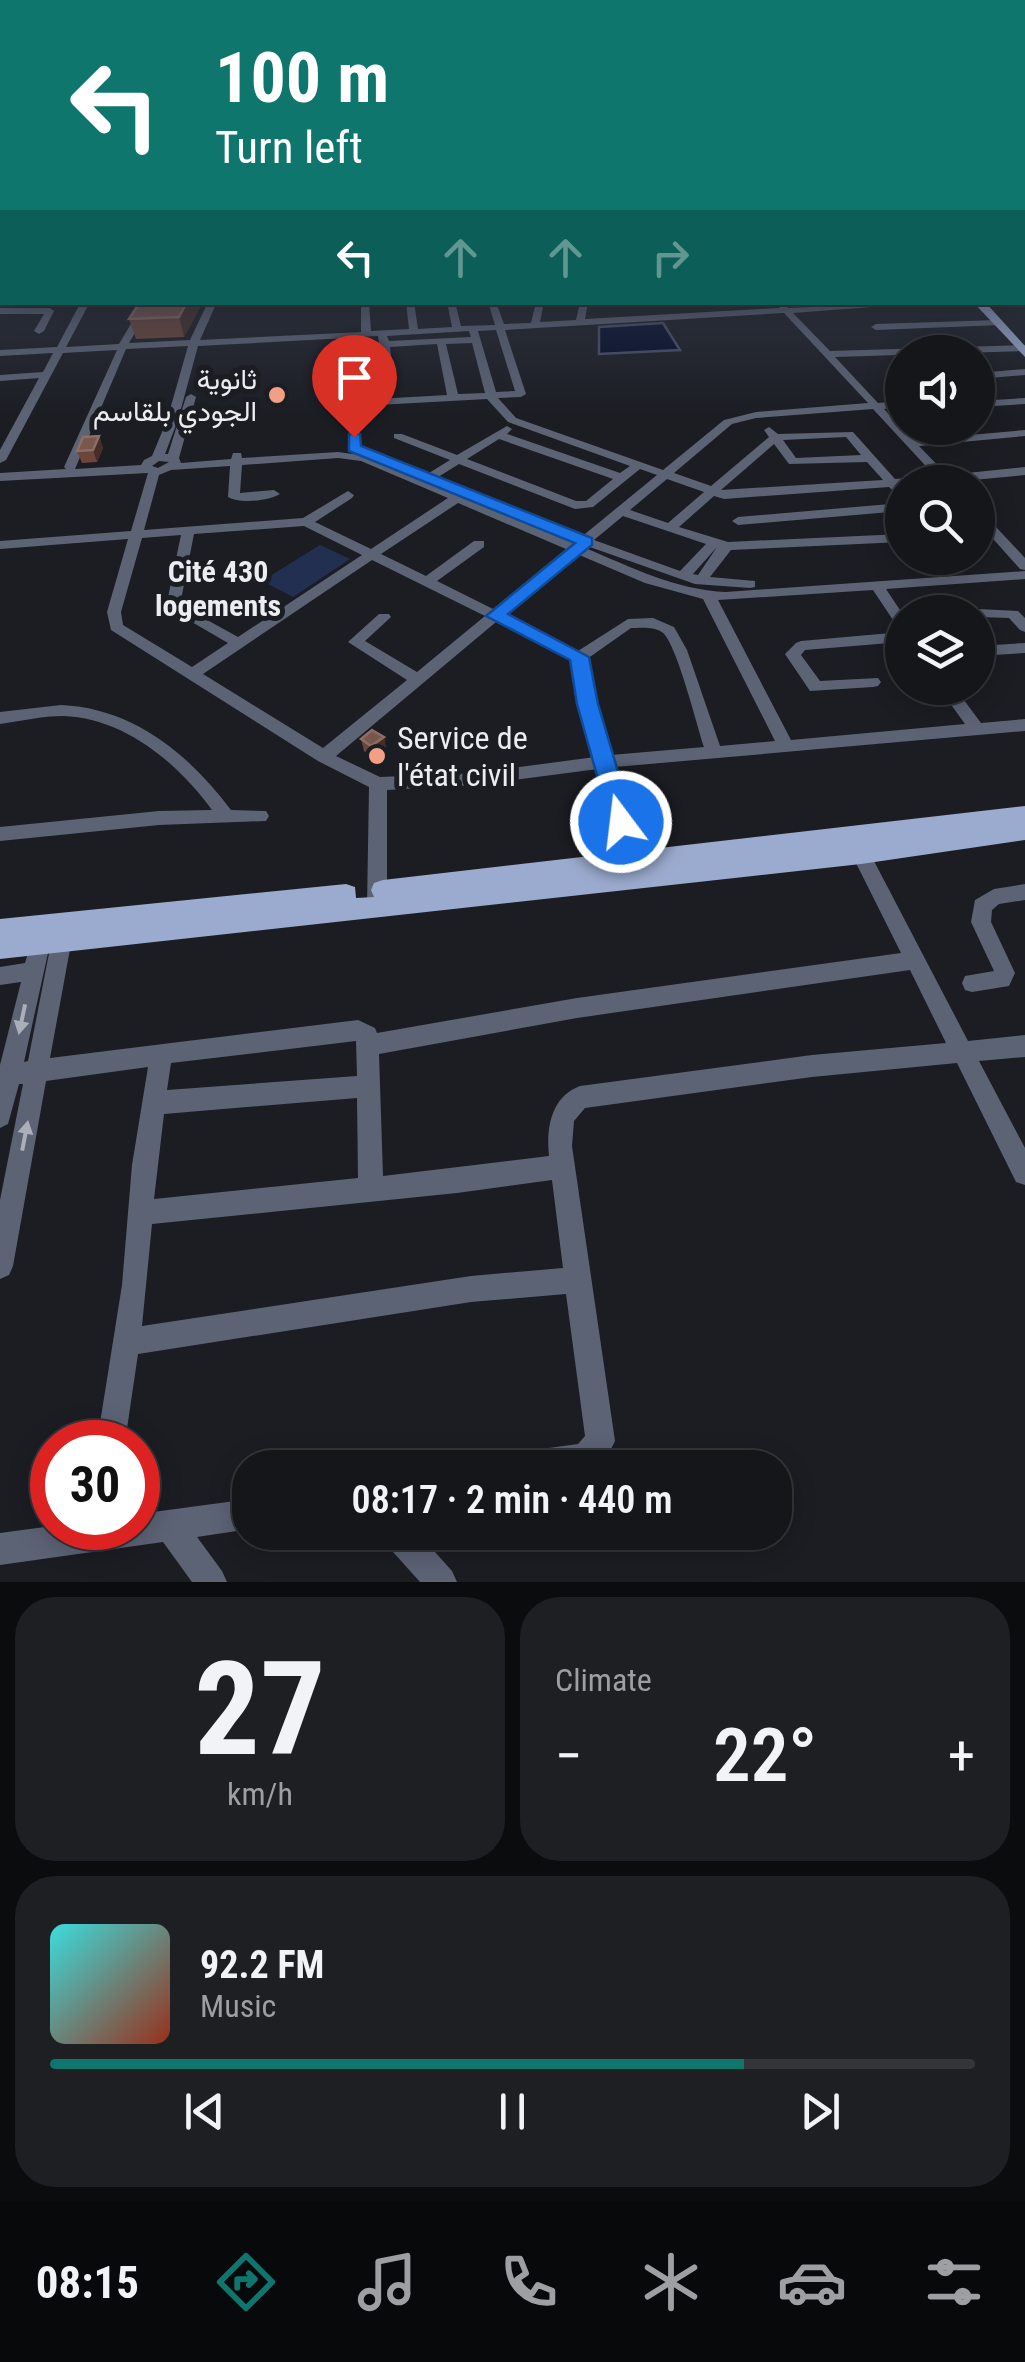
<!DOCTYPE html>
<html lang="en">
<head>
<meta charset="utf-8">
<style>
  :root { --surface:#14161a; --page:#1d1f23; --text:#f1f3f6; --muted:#9d9fa2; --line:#333539; --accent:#0f766e }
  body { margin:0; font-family:"Roboto Condensed",Vazirmatn,sans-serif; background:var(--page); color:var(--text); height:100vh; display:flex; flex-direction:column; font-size:38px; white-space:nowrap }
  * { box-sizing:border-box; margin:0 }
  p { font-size:32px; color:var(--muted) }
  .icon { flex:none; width:55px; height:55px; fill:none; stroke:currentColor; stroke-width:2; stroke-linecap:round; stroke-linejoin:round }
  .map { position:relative; height:1582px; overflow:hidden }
  .panel { display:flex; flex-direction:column; gap:15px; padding:15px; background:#0b0c0e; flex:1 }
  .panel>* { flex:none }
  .guide { position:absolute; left:0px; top:0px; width:1025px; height:305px; box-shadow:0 5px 25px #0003,0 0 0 2px var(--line); background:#0f766e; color:#fff; overflow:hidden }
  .fabs { position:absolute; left:885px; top:335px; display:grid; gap:20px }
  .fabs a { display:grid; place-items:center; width:110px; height:110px; border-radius:50%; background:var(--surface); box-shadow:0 5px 25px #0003,0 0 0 2px var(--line); font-size:50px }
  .speed { position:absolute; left:30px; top:1420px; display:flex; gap:20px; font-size:50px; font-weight:700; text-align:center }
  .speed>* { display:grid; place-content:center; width:130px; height:130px; border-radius:50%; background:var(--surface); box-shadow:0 5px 25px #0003,0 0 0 2px var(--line); line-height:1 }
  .speed .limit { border:15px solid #d22; background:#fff; color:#111 }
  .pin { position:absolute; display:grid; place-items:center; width:85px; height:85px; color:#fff; margin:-102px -42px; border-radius:50% 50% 50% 0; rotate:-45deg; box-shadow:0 0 10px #0007 }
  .pin .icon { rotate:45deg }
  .me { position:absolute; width:110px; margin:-55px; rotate:345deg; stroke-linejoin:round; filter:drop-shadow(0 0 8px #0008) }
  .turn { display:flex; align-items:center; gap:35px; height:210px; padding:0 50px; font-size:45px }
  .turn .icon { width:130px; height:130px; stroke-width:2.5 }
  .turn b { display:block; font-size:70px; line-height:85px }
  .lanes { display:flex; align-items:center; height:95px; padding:0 50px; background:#0003; justify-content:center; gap:50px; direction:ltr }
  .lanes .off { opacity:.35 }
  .big { font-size:75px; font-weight:600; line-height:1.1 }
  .panel .widget { flex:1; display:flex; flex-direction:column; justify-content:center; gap:15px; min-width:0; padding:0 35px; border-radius:40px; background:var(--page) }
  .panel .dial { align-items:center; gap:0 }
  .dial b { font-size:130px; line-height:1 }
  .song { display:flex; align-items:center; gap:30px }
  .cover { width:120px; height:120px; border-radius:15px; background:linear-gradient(135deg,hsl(180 70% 55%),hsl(10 70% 35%)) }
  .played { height:10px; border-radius:5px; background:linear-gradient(90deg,var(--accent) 75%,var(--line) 75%) }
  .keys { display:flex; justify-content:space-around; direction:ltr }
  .heat { display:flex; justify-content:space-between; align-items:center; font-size:55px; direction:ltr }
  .panel .tiles { flex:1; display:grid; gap:15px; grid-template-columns:1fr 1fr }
  .widget:last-child { grid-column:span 2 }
  .trip { position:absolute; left:232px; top:1450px; width:560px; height:100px; border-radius:40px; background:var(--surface); box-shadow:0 5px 25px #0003,0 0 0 2px var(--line); font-weight:600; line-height:100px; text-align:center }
  .menu { display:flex; height:160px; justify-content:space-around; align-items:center; background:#08090a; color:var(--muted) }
  .menu .icon { width:70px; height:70px }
  .menu .active { color:var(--accent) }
  .menu b { font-size:45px; color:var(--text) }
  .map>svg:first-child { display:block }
  .green { fill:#232f51 }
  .water { fill:#040b2a; stroke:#4a4f66; stroke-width:2.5 }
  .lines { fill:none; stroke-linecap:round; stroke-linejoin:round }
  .minor { fill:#5c6375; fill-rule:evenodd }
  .major { fill:#9babcf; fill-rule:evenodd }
  .wall { fill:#6d4539 }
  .shaded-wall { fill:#462d28 }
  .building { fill:#7a574d; stroke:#8c6e66; stroke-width:2.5 }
  .oneway { fill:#abafb9 }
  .route { fill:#1a73e8; stroke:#114b97; stroke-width:2.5 }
  .poi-dot { fill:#f39f85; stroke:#1b1d23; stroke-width:4 }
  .labels { text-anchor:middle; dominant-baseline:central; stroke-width:10; stroke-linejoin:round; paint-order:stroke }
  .far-poi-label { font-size:28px; fill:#ecedf1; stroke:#1b1d23; text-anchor:end }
  .far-neighbourhood-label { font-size:30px; font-weight:bold; fill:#ecedf1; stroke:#1b1d23 }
  .poi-label { font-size:32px; fill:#ecedf1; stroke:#1b1d23; text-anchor:start }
</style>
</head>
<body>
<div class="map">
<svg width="1025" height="1582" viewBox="0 0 1025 1582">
  <rect width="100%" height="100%" fill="#1b1d23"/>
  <path class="green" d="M320,545L350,559L293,597L262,581Z"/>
  <path class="water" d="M663,323L680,350L599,354V327Z"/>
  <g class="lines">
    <g class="minor">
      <rect x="1022" y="201" width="3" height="4"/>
      <path d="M0,207L2,208V212H0Z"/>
      <rect x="1022" y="219" width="3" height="4"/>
      <rect x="1022" y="249" width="3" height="4"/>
      <rect x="1022" y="284" width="3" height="6"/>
      <path d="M81,302H90L66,347L119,344L144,302H153L129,343L190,340L208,302H217L200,340L361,332V302H369L371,331L409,329L406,302H414L418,329L452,327L447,302H455L461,326L495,325L488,302H496L504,324L531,323L536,302H544L540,322L576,320L580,302H588L585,319L779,308L783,304L788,308L937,302L793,313L830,351L1025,345V351L835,357L878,403L902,401V407L884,409L913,440L1025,430V436L919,446L947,475L1025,467V475L953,482H902V499L889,487L724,499L714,496L679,527L728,542L902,534V542L731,550L710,577L755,581V587L750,588L695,584L587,546L585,548C631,567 676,590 726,592L1025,571V579L886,589L902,613V628L897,626L873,590L718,600L791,740L965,724L939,688H955L981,723L1025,719V731L615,767L645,872L643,877L636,880L629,877L627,872L598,769L475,785L387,790V906L384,912L377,914L370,912L367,906L369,787L318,761L111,630L107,612L128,539L0,549V541L131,531L148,473L0,481V473L66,469L64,467L117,350L63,353L6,460L0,463V450L39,378L0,381V375L43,372L53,353L0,356V350L57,347ZM784,313L868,403L756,412L724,420L663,470L516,418L498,398L521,397L526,394L505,330ZM496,330L515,391L496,392L478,331ZM469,331L471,337L389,341L387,336ZM378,336L382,365L387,368L392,365L390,347L437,344L447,395L358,400L357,337ZM347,338L350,450L360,448L359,406L487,399L508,422L630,466L620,473L507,434L512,429L507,426L457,455L402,434H394V438L450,460L421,478L367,456L338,452L242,458L241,453H233L231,459L181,463L179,458L196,397L191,394L186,397L168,454H165L178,420L198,346ZM472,343L485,393L458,394L446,344ZM188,346L167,420L152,456L144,460L141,465L75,469L126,349ZM873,409L935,476L895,479L853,432L778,434L769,427L764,430L769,437L711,486L674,473L732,424L756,418ZM846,437L861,455L796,458L783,440ZM499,439L613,479L586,501H576L467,459ZM774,444L789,464L867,462L883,480L721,490ZM338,458L361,461L448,498L371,549L315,522L352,498L354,495L348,491L303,518L144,530L159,475L171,470L230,466L228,497C240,504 268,501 280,494L274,490L240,493L242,465ZM159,461L169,462L158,468L152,466ZM459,464L575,509L593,507L640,469L657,475L574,543L430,482ZM667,479L704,492L668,523L630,510ZM458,503L566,549L493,609L437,581L484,547V541H474L426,576L381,554ZM623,516L706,544L680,571L594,540ZM304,526L362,555L238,637L180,605L194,534ZM181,535L166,607L228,643L192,667L123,625L121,612L142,538ZM717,547L698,575L693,574ZM577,554L645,583L703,599L775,741L720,746L687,650L674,627L653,618L628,619L578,651L505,615ZM372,560L485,616L417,672L365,641L391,617L389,614H379L348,642L407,680L323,748L203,674ZM496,622L572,660L580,704L595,757L475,773L380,777L336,756ZM631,628C641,628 655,626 663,633C677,645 697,726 704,747L611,755L596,704L587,659Z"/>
      <path d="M0,308H50L54,311L44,331L39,334L34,331L44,314H0Z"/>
      <path d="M997,320L1000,325L876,330L871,327L876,324Z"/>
      <path d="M1025,369V375L978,379V373Z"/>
      <path d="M1025,398V404L978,407V401Z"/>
      <path d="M902,503V511L738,525L732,521L738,517Z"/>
      <path d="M978,511L982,512L1025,558V570L1020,569L978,522Z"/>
      <path d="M958,608L1018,611L1025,618V632L1020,630L1009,618L978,617V612H951Z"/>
      <path d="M902,632V642L805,650L801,655L820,681L878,678L881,682L878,686L873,687L810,691L785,654L796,643L801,641Z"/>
      <path d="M1025,643V653L978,656V646Z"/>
      <path d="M61,705C133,708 189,754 231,810L266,811L269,816L266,821L159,825L0,841V827L159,811L212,810C177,762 124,718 63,716C42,716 21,721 0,724V712Z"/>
      <path d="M856,838L863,840L968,1041L1025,1035V1057L979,1061L1025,1148V1185L1016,1182L957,1063L812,1077L585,1108L574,1121L572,1146L615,1441L610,1451L596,1468H497L501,1457L512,1453L578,1444L585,1436L566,1294L471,1302L138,1354L125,1442H97L122,1285L132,1165L148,1067L46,1081L13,1266L9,1275L0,1279V1200L23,1084H19L8,1124L0,1128V1065L21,982L0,985V967L25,963L35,929L42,926L49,929L52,935L24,1062L28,1061L53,933L56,927L63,924L70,927L73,933L50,1058L358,1020L375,1028L377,1033L577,998L901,953L847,845L849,840ZM910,970L946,1043L812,1055L580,1086C551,1097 546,1128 549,1156L383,1176L379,1054L577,1018ZM356,1041L357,1076L167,1090L171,1063ZM357,1098L358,1178L154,1199L164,1114ZM552,1180L563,1268L471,1276L142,1326L152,1224L457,1193Z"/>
      <path d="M1025,884V900L999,904L992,910L991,922L1015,973L1009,986L972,992L965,990L962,983L965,976L994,971L971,922L975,900L994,889Z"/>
      <path d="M250,1499V1529L197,1537L222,1571L227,1582H192L163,1542L0,1565V1533L52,1526L138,1528V1514Z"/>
      <path d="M381,1532H417L452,1571L457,1582H420L385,1543Z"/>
    </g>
    <g class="major">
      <path d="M973,302H985L1025,346V357Z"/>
      <path d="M1025,806V840L861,864L0,959V919L346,884L355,887L356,898L374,897L371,890L374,883L383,880Z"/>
    </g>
  </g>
  <g class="wall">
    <path d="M140,302H203L184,337L136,339L129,319Z"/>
    <path d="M99,436L103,448L97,462L82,463L77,451Z"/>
    <path d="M384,737L386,749L373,758L364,751L361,739Z"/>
  </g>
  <g class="shaded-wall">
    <path d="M187,302H203L184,337L179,317Z"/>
    <path d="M99,436L103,448L97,462L93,450Z"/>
    <path d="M384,737L386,749L373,758L371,746Z"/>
  </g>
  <g class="building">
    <path d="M140,302H187L179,317L129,319Z"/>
    <path d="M99,436L93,450L77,451L83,437Z"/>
    <path d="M372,730L384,737L371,746L361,739Z"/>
  </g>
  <defs><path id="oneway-solid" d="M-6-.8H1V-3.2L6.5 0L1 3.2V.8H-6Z" transform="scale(2.5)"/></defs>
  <g class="oneway">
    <use href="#oneway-solid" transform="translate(22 1019) rotate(102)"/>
    <use href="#oneway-solid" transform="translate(25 1136) rotate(-79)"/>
  </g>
  <linearGradient id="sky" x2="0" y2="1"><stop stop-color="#0f1013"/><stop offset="0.47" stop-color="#394050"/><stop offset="1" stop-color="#394050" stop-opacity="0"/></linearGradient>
  <rect width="1025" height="418" fill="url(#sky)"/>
  <path class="route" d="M349,434H360L361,446L592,538V545L508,614L589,657L598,704L633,822L630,828L621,831L610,822L577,704L570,660L486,616L575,543L349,451Z"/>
  <g class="poi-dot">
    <circle cx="277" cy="395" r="10"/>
    <circle cx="377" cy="756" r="10"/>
  </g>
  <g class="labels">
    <g class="far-poi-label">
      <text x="257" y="379">ثانوية<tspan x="257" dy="32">الجودي بلقاسم</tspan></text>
    </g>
    <g class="far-neighbourhood-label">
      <text x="218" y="571">Cité 430<tspan x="218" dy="34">logements</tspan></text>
    </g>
    <g class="poi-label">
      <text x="397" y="738">Service de<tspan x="397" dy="37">l'état civil</tspan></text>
    </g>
  </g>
</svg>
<div class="fabs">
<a><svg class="icon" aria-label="sound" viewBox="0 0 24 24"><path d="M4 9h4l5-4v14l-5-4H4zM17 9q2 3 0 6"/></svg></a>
<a><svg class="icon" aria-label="search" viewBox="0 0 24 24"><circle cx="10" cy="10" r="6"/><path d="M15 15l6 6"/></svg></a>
<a><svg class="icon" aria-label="layers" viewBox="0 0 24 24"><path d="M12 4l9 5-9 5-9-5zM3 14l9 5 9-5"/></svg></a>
</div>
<div class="speed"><div class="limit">30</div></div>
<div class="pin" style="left:354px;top:437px;background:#d93025"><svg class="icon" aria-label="arrive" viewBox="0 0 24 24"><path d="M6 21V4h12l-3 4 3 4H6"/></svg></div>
<svg class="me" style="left:621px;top:822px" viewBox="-20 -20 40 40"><circle r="17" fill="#1a73e8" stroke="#fff" stroke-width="3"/><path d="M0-11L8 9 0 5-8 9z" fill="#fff"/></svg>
<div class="trip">08:17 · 2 min · 440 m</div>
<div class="guide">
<div class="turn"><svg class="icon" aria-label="left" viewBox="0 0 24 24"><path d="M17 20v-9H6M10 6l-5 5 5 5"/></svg><div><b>100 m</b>Turn left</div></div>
<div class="lanes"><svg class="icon" aria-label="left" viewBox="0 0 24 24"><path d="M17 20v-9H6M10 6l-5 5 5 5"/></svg><svg class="icon off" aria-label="ahead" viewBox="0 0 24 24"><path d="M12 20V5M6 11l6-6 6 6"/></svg><svg class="icon off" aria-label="ahead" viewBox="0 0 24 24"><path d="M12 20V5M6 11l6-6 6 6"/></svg><svg class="icon off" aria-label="right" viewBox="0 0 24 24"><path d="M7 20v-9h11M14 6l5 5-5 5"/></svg></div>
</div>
</div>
<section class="panel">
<div class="tiles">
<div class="widget dial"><b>27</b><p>km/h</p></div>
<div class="widget"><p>Climate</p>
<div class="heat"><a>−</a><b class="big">22°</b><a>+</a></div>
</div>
<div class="widget">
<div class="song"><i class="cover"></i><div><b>92.2 FM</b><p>Music</p></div></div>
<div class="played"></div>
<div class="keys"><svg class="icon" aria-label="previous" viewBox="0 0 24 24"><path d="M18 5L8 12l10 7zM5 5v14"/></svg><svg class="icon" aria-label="pause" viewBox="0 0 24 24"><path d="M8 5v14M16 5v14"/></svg><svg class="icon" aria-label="next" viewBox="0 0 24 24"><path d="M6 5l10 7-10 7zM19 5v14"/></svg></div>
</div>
</div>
</section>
<nav class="menu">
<b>08:15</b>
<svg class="icon active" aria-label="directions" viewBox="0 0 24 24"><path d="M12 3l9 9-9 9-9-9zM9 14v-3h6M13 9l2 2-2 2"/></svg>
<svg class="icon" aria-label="music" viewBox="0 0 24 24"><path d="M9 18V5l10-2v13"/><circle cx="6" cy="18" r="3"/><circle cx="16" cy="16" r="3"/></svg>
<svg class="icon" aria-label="phone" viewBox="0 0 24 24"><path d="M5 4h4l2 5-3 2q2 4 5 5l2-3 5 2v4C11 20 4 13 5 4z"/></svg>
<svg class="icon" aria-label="climate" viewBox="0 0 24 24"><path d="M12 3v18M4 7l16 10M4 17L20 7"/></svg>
<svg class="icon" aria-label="car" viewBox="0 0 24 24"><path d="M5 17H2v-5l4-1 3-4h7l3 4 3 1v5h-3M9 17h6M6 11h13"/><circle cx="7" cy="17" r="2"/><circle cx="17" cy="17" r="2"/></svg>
<svg class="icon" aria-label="filters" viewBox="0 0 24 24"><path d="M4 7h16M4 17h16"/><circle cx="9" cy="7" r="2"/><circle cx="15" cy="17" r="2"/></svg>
</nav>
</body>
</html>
